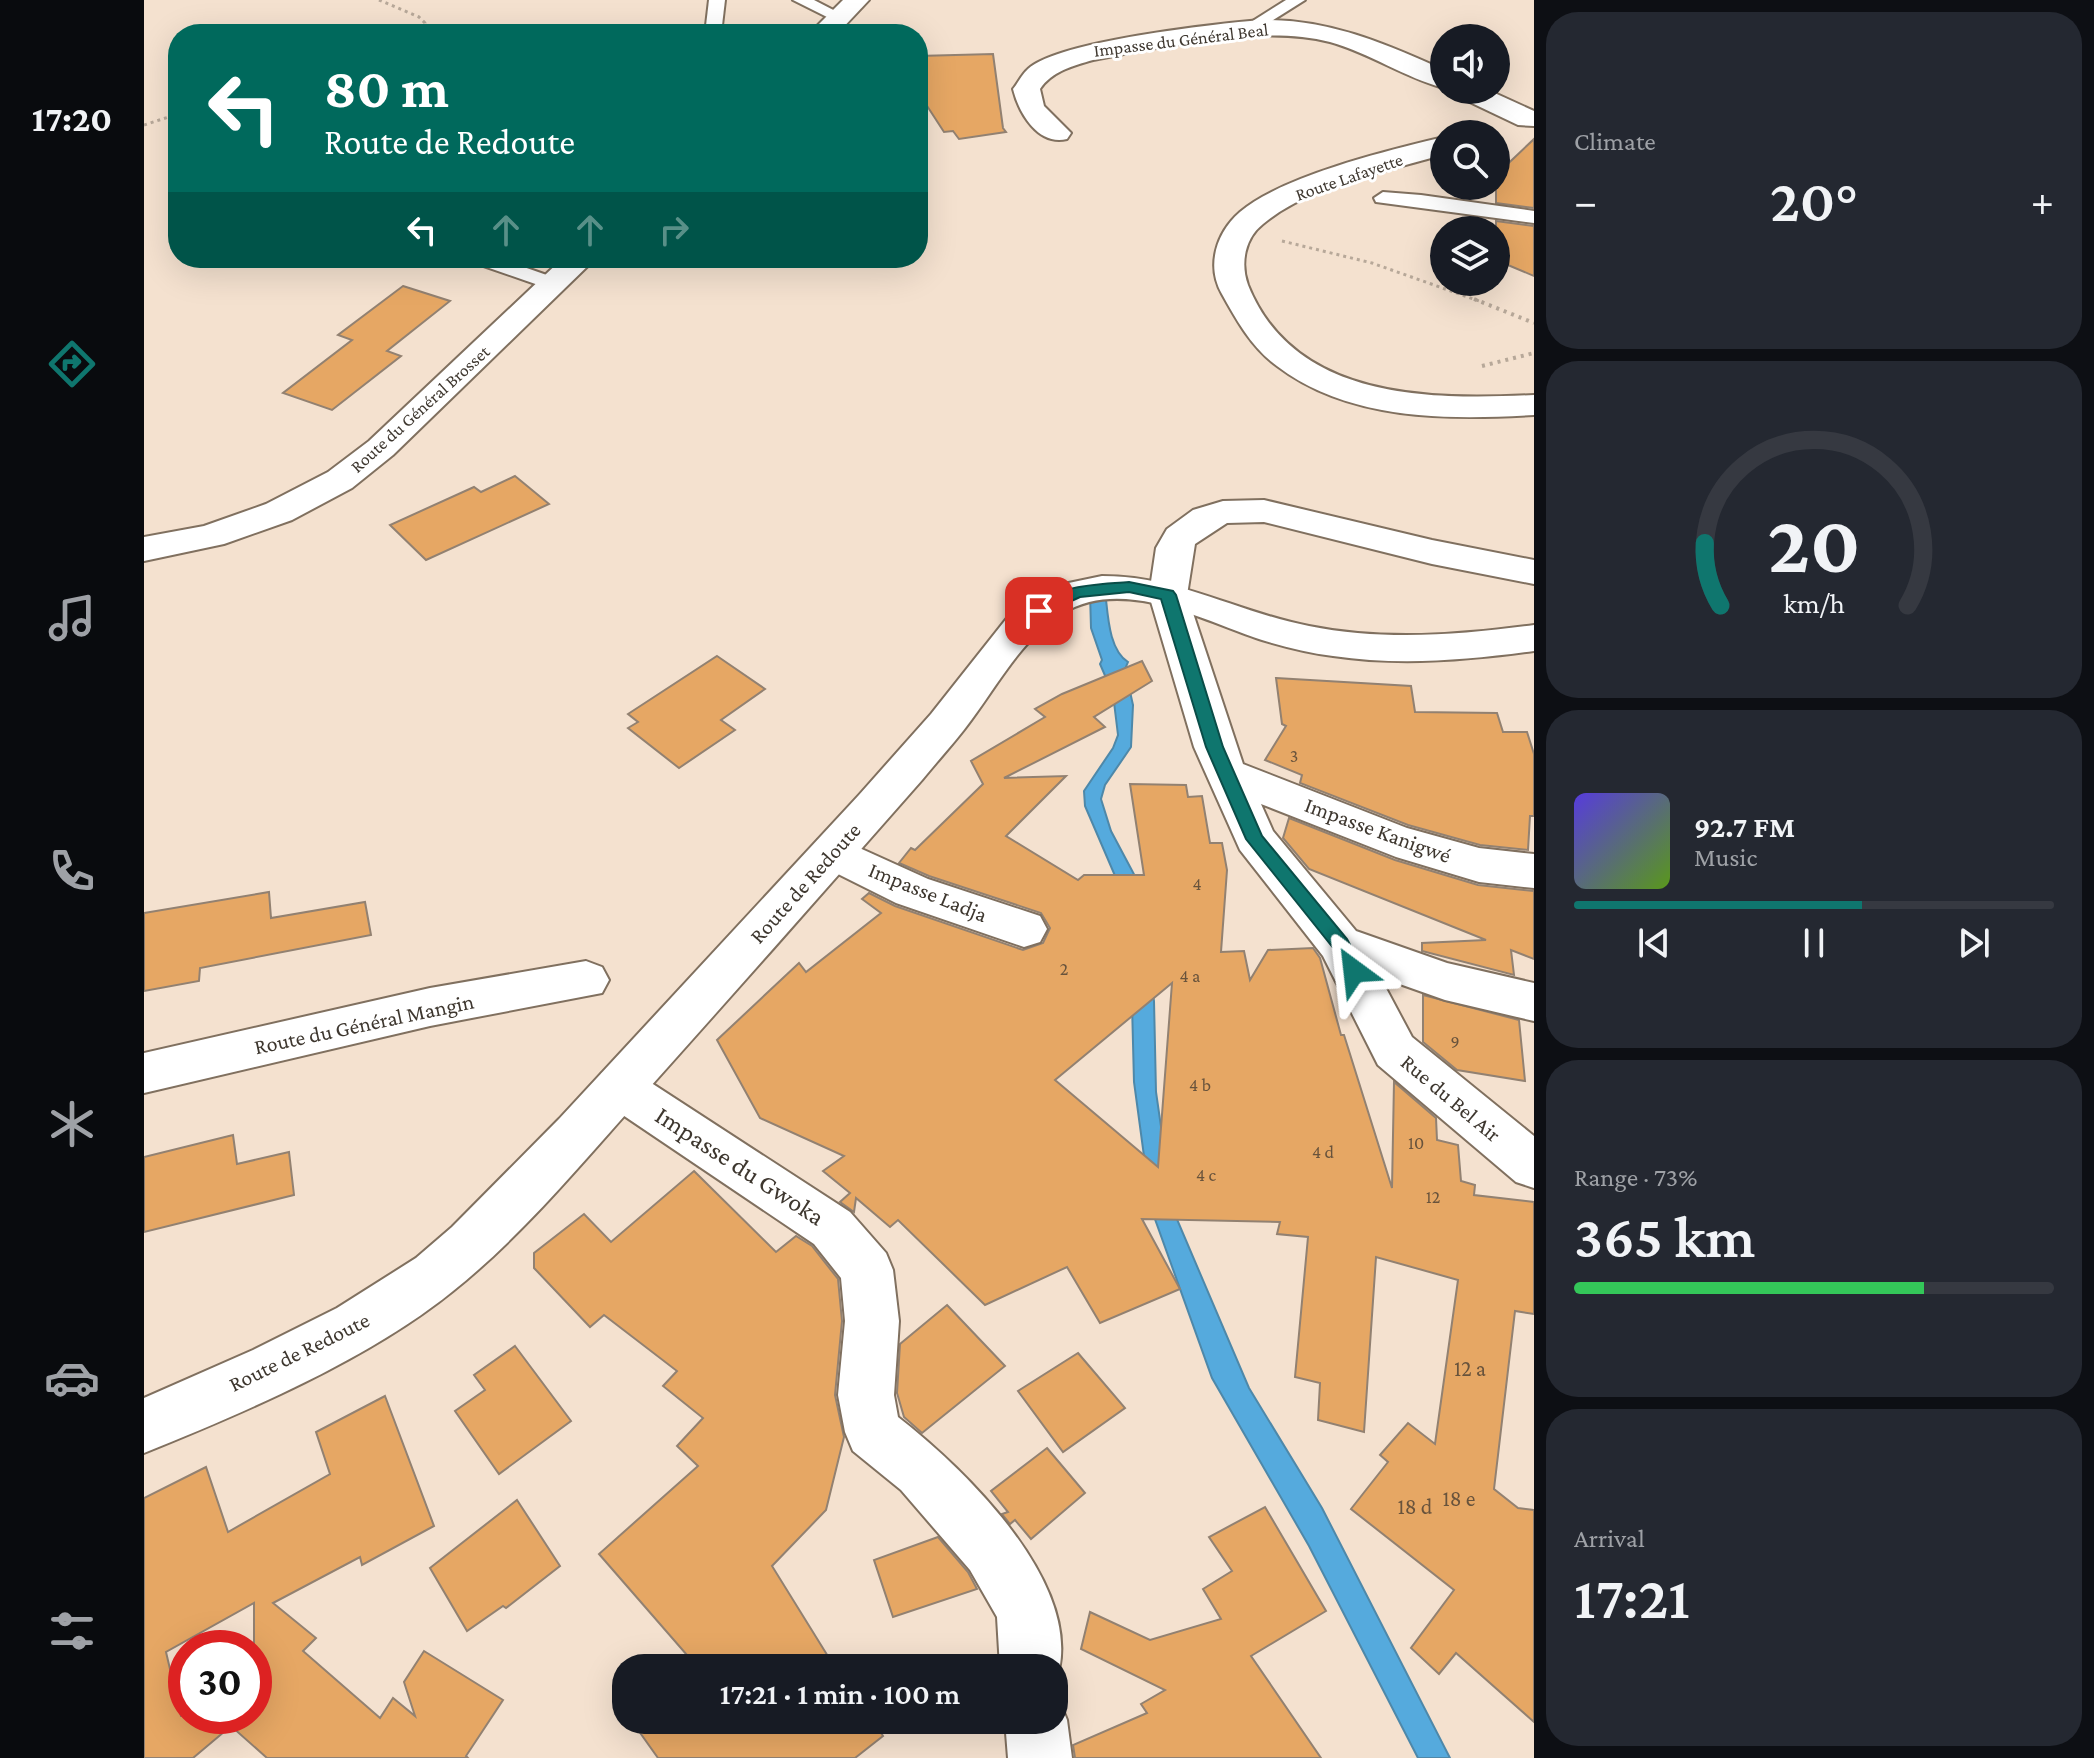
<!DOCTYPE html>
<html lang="en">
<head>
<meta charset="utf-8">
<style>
  :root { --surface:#171b24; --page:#242831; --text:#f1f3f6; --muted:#9ea1a6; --line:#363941; --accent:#0f766e }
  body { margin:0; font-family:"Crimson Pro",serif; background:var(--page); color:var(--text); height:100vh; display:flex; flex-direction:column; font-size:30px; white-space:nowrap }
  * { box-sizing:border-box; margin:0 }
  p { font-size:26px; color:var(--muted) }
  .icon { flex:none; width:44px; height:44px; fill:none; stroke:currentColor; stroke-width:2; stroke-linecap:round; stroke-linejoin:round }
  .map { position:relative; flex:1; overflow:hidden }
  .drawer { display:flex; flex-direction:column; gap:12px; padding:12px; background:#0d0f14; width:560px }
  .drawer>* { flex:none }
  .guide { position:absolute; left:24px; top:24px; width:760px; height:244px; border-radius:32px; box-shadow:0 8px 32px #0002; background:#00695c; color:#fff; overflow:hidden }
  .buttons { position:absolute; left:1286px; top:24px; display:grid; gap:16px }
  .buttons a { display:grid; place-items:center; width:80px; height:80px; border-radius:50%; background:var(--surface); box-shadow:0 8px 32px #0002; font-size:40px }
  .speed { position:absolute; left:24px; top:1630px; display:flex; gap:16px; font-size:40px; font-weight:700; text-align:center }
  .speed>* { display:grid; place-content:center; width:104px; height:104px; border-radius:50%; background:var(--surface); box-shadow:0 8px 32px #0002; line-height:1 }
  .speed .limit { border:12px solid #d22; background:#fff; color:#111 }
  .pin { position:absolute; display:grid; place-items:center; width:68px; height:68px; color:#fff; margin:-34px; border-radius:16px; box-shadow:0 4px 12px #0006 }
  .me { position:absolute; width:88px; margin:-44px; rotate:330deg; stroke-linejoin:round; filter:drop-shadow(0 0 6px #0008) }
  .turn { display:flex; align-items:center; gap:28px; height:168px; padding:0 24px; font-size:36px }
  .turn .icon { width:104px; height:104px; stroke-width:2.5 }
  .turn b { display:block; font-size:56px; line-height:68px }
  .lanes { display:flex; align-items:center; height:76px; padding:0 24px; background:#0003; justify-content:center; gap:40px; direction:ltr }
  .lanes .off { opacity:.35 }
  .big { font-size:60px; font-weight:600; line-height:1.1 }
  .drawer .tile { flex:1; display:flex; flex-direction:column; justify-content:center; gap:12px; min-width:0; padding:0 28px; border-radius:32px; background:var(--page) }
  .drawer .dial { align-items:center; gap:0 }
  .dial svg { height:208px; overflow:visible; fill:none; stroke:var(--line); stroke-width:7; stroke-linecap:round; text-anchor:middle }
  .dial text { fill:var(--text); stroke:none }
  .song { display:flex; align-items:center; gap:24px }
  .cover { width:96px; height:96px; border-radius:12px; background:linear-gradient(135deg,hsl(250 70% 55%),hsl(90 70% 35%)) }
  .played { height:8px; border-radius:4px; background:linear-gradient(90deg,var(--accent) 60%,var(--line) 60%) }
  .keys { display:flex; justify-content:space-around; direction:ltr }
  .heat { display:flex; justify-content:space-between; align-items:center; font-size:44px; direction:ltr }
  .charge { height:12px; border-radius:6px; background:linear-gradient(90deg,#34c759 73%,var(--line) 0) }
  .trip { position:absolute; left:468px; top:1654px; width:456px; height:80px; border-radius:32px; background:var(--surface); box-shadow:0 8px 32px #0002; font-weight:600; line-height:80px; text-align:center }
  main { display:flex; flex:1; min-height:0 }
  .tabs { display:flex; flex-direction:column; width:144px; justify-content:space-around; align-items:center; background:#090b0e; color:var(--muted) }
  .tabs .icon { width:56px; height:56px }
  .tabs .on { color:var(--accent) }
  .tabs b { font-size:36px; color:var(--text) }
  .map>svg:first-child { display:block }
  .water { fill:#5ad; stroke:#4e88a9; stroke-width:2 }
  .building { fill:#e6a764; stroke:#928171; stroke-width:2; fill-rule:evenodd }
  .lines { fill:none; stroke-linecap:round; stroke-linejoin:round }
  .lane-casing { stroke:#80705f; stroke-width:4 }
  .street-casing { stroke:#80705f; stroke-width:4 }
  .secondary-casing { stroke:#80705f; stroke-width:4 }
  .path-far1 { stroke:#b7a899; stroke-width:3; stroke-dasharray:3 4; stroke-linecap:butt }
  .path { stroke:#b7a899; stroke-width:4; stroke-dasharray:3 5; stroke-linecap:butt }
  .lane { fill:#fff; fill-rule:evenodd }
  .street { fill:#fff; fill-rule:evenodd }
  .secondary { fill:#fff; fill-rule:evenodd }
  .route { fill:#0f766e; stroke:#0a4d48; stroke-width:2 }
  .labels { text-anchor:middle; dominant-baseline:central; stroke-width:6; stroke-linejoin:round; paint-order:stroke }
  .far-street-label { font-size:18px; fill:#3e372f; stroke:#fff }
  .number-label { font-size:18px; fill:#68533c }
  .street-label { font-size:22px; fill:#3e372f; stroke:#fff }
  .near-number-label { font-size:22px; fill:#68533c }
  .near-street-label { font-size:26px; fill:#3e372f; stroke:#fff }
</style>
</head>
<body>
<main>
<nav class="tabs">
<b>17:20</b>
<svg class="icon on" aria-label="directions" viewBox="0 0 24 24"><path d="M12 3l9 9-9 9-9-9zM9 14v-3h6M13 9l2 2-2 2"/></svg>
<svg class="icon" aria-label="music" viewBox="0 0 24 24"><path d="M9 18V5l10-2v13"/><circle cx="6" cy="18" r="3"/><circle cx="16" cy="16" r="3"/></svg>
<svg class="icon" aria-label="phone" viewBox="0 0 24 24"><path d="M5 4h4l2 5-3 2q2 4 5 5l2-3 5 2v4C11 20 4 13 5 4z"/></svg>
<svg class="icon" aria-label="climate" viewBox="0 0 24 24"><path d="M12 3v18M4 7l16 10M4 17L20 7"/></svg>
<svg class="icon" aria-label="car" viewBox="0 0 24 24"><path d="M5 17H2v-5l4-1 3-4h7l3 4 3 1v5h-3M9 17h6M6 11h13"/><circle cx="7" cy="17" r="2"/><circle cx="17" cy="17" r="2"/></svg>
<svg class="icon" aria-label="filters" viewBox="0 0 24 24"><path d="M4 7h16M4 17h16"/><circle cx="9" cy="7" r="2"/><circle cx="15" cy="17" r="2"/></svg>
</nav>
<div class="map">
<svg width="1390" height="1758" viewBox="0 0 1390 1758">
  <rect width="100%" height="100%" fill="#f4e1cf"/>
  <path class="water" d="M961,591C964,613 964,649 984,662L981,669L989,705L987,747L961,785L957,799L967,831L992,878L1010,1001L1012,1092L1029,1210L1105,1388L1178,1508L1306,1758H1274L1165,1546L1068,1378L1007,1208L990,1082L988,1004L972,878L941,806L940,791L969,748L974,735L969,694L956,664L958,660L947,628L946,593Z"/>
  <g class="building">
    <path d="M849,54L859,128L862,132L815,139L809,131L800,132L774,92V56Z"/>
    <path d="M1390,139V208L1352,203V175Z"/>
    <path d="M1352,221L1390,226V276L1352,260Z"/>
    <path d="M259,286L306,301L243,351L257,356L188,410L139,393L208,340L194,335Z"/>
    <path d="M371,476L405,504L282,560L246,525L330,487L337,492Z"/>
    <path d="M573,656L621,689L577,720L591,730L535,768L484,728L494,722L484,714Z"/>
    <path d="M998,661L1008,681L950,717L961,727L860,778L922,776L862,836L934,880L940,875H1000L986,784L1042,785L1044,797L1058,796L1066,843H1078L1083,870L1077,952L1100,951L1106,980L1124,950L1169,948L1176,958L1197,1035H1200L1248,1188L1250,1082L1292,1118L1293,1140L1314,1145L1317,1181L1331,1185L1330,1195L1390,1202V1314L1371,1311L1350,1489L1374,1508L1390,1510V1722L1312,1653L1295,1674L1267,1648L1310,1590L1207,1509L1244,1462L1236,1455L1264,1423L1291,1444L1314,1280L1232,1257L1220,1432L1174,1420L1176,1383L1151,1377L1164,1237L1133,1234L1136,1222L998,1219L1036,1289L956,1323L923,1267L841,1305L754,1220L746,1227L712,1198L710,1212L696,1202L706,1193L679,1171L700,1156L616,1118L573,1040L655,963L662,972L737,913L718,899L725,893L751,906L879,950L899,943L906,928L897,913L785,876L755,863L767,848L771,850L839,784L827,761L901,717L891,709L918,694ZM1028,983L1014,1167L911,1080Z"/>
    <path d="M1132,678L1267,686L1271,712L1353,713L1359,732H1383L1390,754V816H1386L1384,850L1336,845L1264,825L1156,783L1158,775L1121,760L1142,726L1138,724Z"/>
    <path d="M1145,818L1251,860L1334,885L1390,891V959L1367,950L1370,975L1278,951V943L1342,940L1165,869L1139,838Z"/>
    <path d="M125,892L127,918L221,902L227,935L56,968L55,981L0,991V913Z"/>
    <path d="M1279,995L1375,1020L1381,1081L1313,1070L1279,1042Z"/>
    <path d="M89,1135L93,1164L145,1152L150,1195L0,1232V1157Z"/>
    <path d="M550,1171L632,1252L652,1236L668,1246L694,1279L698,1321L691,1395L700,1437L682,1510L628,1566L690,1666L695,1668H531L543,1655L455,1554L554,1466L533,1446L559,1418L519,1386L533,1371L460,1315L446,1327L390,1268V1253L440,1214L467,1242Z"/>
    <path d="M803,1305L861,1366L778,1433L760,1417L753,1393L756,1344Z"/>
    <path d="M371,1346L427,1421L355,1474L311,1411L341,1390L330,1375Z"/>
    <path d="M934,1353L981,1408L919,1452L874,1391Z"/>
    <path d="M241,1396L290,1526L218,1565L216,1557L129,1603L172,1638L159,1651L236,1718L249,1698L271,1716L260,1682L280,1651L359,1700L322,1756L324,1758H123L87,1726L49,1758H0V1498L62,1467L84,1532L186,1474L172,1432ZM110,1603V1716H37L22,1652Z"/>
    <path d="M903,1448L941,1493L887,1539L871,1520L866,1524L858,1514L864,1512L847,1491Z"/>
    <path d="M373,1500L416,1566L362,1608L359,1606L323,1631L286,1568Z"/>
    <path d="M1121,1507L1182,1611L1107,1656L1177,1758H931L929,1745L1003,1713L997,1704L1021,1690L937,1649L946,1612L1006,1640L1077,1619L1059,1589L1088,1571L1065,1537Z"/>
    <path d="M794,1537L824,1572L833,1589L749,1617L730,1560Z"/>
    <path d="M487,1720H729L739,1736L711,1758H514Z"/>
  </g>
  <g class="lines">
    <g class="lane-casing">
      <g id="lane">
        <path d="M565,0H581L577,34H561Z"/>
        <path d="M649,0H670L703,17L701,20H689Z"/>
        <path d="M1142,0H1161L1107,34L1101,36L1093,31Z"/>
        <path d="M1239,192L1277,195L1390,211V223L1232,202L1230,198Z"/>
        <path d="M325,258H354L417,280L420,284L410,290L403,288L328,262Z"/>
      </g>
    </g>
    <g class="street-casing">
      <g id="street">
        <path d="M699,0H725L693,34H665Z"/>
        <path d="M1116,20C1182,18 1241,43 1300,70V88C1261,78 1226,53 1186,42C1120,24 1016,47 949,60C929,66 908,71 896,89L900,106L927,133L923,139C894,146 875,113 869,89C874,83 878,74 884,69C914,41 1071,24 1116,20Z"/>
        <path d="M1309,90H1344L1390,111V126L1374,125L1313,96Z"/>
        <path d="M1300,137V154C1243,172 1165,185 1119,224C1101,238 1096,263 1104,285C1150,400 1286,400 1390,395V415C1304,420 1205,421 1133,366C1108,348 1093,321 1078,294C1062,266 1072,233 1096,212C1138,176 1245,150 1300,137Z"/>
        <path d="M419,258H452L249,455L208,488L148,520L80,544L0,561V537L60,526L122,504L184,472L225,441Z"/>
        <path d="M1120,500L1288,540L1390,560V584L1288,564L1120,522L1083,523L1051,544L1043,595L1099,764L1263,828L1335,848L1390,854V888L1335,882L1252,857L1117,804L1129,831L1212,931L1303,963L1390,983V1021L1301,1000L1236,977L1268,1037L1390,1136V1188L1372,1182L1234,1065L1179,956L1096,850L1050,747L1005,595L1012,548L1023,529L1049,510L1079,501Z"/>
        <path d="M689,836L784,879L896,916L903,929L896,942L880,947L752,903L674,864L667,852L674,840Z"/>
        <path d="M442,961L458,967L465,980L458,993L286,1026L0,1093V1053L286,988Z"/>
        <path d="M475,1066L492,1073L706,1212L742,1253L749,1270L755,1321L750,1395L754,1417C821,1469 949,1592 910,1686V1668H856L853,1617L826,1570L757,1490L709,1451L701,1432L694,1395L701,1321L697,1278L670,1244L458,1101L451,1087L458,1073Z"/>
        <path d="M910,1696L914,1698L923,1720L928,1758H864L861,1720H910Z"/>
      </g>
    </g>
    <g class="secondary-casing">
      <path id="secondary" d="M958,576C1035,576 1092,612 1165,626C1239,641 1316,635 1390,625V651C1324,660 1256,666 1189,656C1165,653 1141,647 1118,640C1059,621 980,576 919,613C879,638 856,681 828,719C813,740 795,759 778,780C685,886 592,991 498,1096C438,1163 379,1235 309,1291C224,1360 101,1412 0,1453V1398L109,1350L193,1308L272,1258L308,1227L415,1119L715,795L787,714L863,618L895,593L915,585Z"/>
    </g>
    <g class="path-far1">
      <path d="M235,0L275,17L281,23L278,34"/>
      <path d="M0,125L34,114"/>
      <path d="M1138,241L1228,263L1335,301"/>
    </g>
    <g class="path">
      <path d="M1330,299L1390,323"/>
      <path d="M1338,366L1390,353"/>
    </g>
    <use href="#lane" class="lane"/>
    <use href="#street" class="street"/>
    <use href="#secondary" class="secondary"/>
  </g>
  <path class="route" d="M985,582L1029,591L1032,595L1079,747L1118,836L1203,939L1220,971L1217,976H1203L1190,949L1102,839L1062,747L1017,599L985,592L936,597L895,616L888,611C910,584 953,585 985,582Z"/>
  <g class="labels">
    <g class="far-street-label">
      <text transform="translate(1037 40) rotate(-7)">Impasse du Général Beal</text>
      <text transform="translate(1205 177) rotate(-19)">Route Lafayette</text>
      <text transform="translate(276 409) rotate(-42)">Route du Général Brosset</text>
    </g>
    <g class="number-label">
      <text x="1150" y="756">3</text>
      <text x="1053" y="884">4</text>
      <text x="920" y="969">2</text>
      <text x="1046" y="976">4 a</text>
      <text x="1311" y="1042">9</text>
      <text x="1056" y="1085">4 b</text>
      <text x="1272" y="1143">10</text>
      <text x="1179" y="1152">4 d</text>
      <text x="1062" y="1175">4 c</text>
      <text x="1289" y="1197">12</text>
    </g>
    <g class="street-label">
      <text transform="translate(1234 830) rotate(20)">Impasse Kanigwé</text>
      <text transform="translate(661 883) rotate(-48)">Route de Redoute</text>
      <text transform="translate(784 892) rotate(22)">Impasse Ladja</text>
      <text transform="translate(220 1024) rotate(-12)">Route du Général Mangin</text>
      <text transform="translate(1307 1098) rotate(40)">Rue du Bel Air</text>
      <text transform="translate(155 1352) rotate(-26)">Route de Redoute</text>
    </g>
    <g class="near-number-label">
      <text x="1326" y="1368">12 a</text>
      <text x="1315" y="1498">18 e</text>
      <text x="1271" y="1506">18 d</text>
    </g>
    <g class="near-street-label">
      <text transform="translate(596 1166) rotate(33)">Impasse du Gwoka</text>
    </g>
  </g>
</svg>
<div class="buttons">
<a><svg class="icon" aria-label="sound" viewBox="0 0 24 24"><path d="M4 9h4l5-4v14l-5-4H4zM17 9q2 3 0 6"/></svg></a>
<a><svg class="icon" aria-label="search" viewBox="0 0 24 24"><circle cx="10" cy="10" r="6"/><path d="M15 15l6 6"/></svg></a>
<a><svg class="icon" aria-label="layers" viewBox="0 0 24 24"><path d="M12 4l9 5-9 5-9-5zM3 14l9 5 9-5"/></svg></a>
</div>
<div class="speed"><div class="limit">30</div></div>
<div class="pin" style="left:895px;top:611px;background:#d93025"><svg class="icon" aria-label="arrive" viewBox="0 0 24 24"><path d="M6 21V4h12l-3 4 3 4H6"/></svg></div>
<svg class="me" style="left:1210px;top:971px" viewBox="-20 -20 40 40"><path d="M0-17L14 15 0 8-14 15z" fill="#0f766e" stroke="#fff" stroke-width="4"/></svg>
<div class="trip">17:21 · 1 min · 100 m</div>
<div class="guide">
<div class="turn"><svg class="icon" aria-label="left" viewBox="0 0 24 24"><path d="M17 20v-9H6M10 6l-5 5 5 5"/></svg><div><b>80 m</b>Route de Redoute</div></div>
<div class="lanes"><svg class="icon" aria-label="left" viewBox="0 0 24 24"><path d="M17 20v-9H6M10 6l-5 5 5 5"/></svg><svg class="icon off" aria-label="ahead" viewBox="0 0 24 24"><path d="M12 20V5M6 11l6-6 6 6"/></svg><svg class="icon off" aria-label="ahead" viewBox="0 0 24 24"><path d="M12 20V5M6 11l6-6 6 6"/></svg><svg class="icon off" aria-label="right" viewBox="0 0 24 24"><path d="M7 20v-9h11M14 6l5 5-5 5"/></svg></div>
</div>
</div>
<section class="drawer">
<div class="tile"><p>Climate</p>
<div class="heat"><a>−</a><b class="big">20°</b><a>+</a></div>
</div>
<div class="tile dial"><svg viewBox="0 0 100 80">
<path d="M14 69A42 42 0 1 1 86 69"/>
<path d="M14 69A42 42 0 0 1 8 45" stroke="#0f766e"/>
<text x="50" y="56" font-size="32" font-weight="700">20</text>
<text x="50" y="72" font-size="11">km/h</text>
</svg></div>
<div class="tile">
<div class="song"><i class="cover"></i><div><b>92.7 FM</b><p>Music</p></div></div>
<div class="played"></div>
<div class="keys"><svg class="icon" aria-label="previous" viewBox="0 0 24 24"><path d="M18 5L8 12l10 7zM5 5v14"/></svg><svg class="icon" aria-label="pause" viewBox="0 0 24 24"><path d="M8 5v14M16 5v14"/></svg><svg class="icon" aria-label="next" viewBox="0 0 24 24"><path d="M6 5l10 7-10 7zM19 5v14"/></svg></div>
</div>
<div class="tile"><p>Range · 73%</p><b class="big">365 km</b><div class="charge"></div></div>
<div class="tile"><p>Arrival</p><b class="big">17:21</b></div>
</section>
</main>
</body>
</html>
